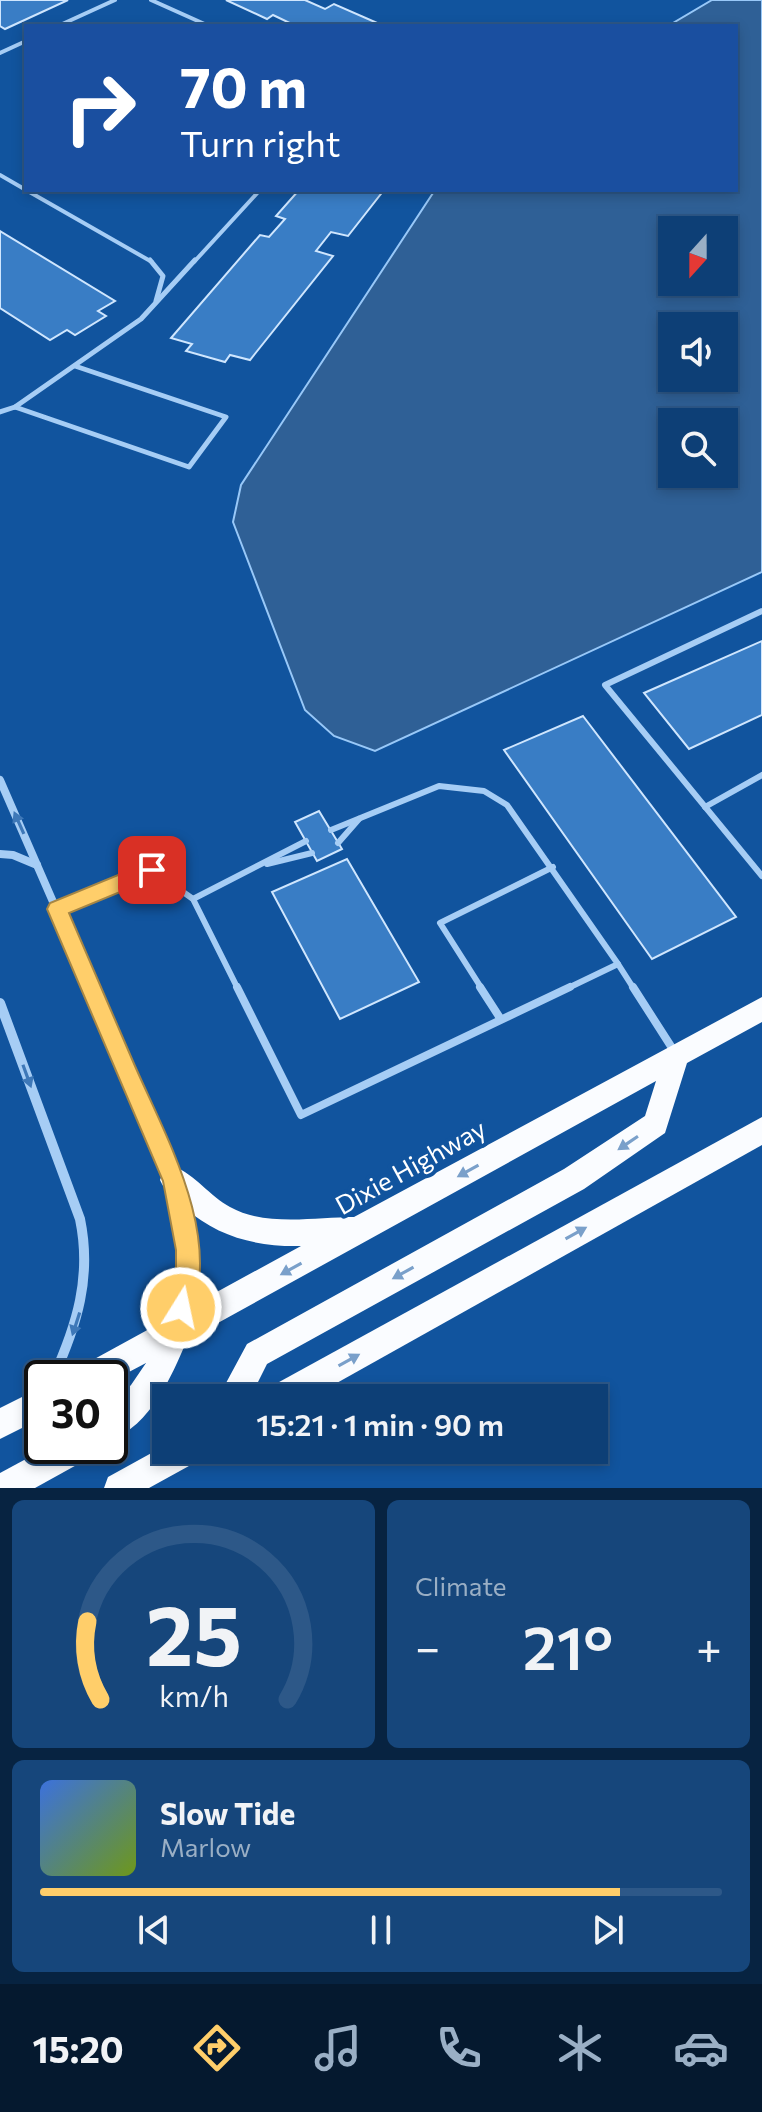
<!DOCTYPE html>
<html lang="en">
<head>
<meta charset="utf-8">
<style>
  :root { --surface:#0d3f76; --page:#16467b; --text:#f1f3f6; --muted:#9aafc5; --line:#2d5888; --accent:#ffce6a }
  body { margin:0; font-family:Commissioner,sans-serif; background:var(--page); color:var(--text); height:100vh; display:flex; flex-direction:column; font-size:30px; white-space:nowrap }
  * { box-sizing:border-box; margin:0 }
  p { font-size:26px; color:var(--muted) }
  .icon { flex:none; width:44px; height:44px; fill:none; stroke:currentColor; stroke-width:2; stroke-linecap:round; stroke-linejoin:round }
  .map { position:relative; height:1488px; overflow:hidden }
  .side { display:flex; flex-direction:column; gap:12px; padding:12px; background:#072341; flex:1 }
  .side>* { flex:none }
  .banner { position:absolute; left:24px; top:24px; width:714px; height:168px; border-radius:0px; box-shadow:0 4px 12px #0003,0 0 0 2px var(--line); background:#1a4fa0; color:#fff; overflow:hidden }
  .needle { width:52px; rotate:201deg }
  .fabs { position:absolute; left:658px; top:216px; display:grid; gap:16px }
  .fabs a { display:grid; place-items:center; width:80px; height:80px; border-radius:0px; background:var(--surface); box-shadow:0 4px 12px #0003,0 0 0 2px var(--line); font-size:40px }
  .speed { position:absolute; left:24px; top:1360px; display:flex; gap:16px; font-size:40px; font-weight:700; text-align:center }
  .speed>* { display:grid; place-content:center; width:104px; height:104px; border-radius:50%; background:var(--surface); box-shadow:0 4px 12px #0003,0 0 0 2px var(--line); line-height:1 }
  .speed .limit { border:4px solid #111; border-radius:12px; background:#fff; color:#111 }
  .pin { position:absolute; display:grid; place-items:center; width:68px; height:68px; color:#fff; margin:-34px; border-radius:16px; box-shadow:0 4px 12px #0006 }
  .me { position:absolute; width:88px; margin:-44px; rotate:10deg; stroke-linejoin:round; filter:drop-shadow(0 0 6px #0008) }
  .turn { display:flex; align-items:center; gap:28px; height:168px; padding:0 24px; font-size:36px }
  .turn .icon { width:104px; height:104px; stroke-width:2.5 }
  .turn b { display:block; font-size:56px; line-height:68px }
  .big { font-size:60px; font-weight:600; line-height:1.1 }
  .side .card { flex:1; display:flex; flex-direction:column; justify-content:center; gap:12px; min-width:0; padding:0 28px; border-radius:12px; background:var(--page) }
  .side .dial { align-items:center; gap:0 }
  .dial svg { height:208px; overflow:visible; fill:none; stroke:var(--line); stroke-width:7; stroke-linecap:round; text-anchor:middle }
  .dial text { fill:var(--text); stroke:none }
  .song { display:flex; align-items:center; gap:24px }
  .cover { width:96px; height:96px; border-radius:12px; background:linear-gradient(135deg,hsl(220 70% 55%),hsl(80 70% 35%)) }
  .played { height:8px; border-radius:4px; background:linear-gradient(90deg,var(--accent) 85%,var(--line) 85%) }
  .keys { display:flex; justify-content:space-around; direction:ltr }
  .heat { display:flex; justify-content:space-between; align-items:center; font-size:44px; direction:ltr }
  .side .tiles { flex:1; display:grid; gap:12px; grid-template-columns:1fr 1fr }
  .card:last-child { grid-column:span 2 }
  .trip { position:absolute; left:152px; top:1384px; width:456px; height:80px; border-radius:0px; background:var(--surface); box-shadow:0 4px 12px #0003,0 0 0 2px var(--line); font-weight:600; line-height:80px; text-align:center }
  .tab-bar { display:flex; height:128px; justify-content:space-around; align-items:center; background:#05192f; color:var(--muted) }
  .tab-bar .icon { width:56px; height:56px }
  .tab-bar .selected { color:var(--accent) }
  .tab-bar b { font-size:36px; color:var(--text) }
  .map>svg:first-child { display:block }
  .water { fill:#2f6096; stroke:#98c8f8; stroke-width:2; fill-rule:evenodd }
  .building { fill:#397dc5; stroke:#cfe6fe; stroke-width:2 }
  .lines { fill:none; stroke-linecap:round; stroke-linejoin:round }
  .service-far3 { stroke:#a6cdf5; stroke-width:4 }
  .service-far2 { stroke:#a6cdf5; stroke-width:5 }
  .service-far1 { stroke:#a6cdf5; stroke-width:6 }
  .service { stroke:#a6cdf5; stroke-width:8 }
  .minor-far1 { stroke:#a6cdf5; stroke-width:8 }
  .minor { stroke:#a6cdf5; stroke-width:10 }
  .trunk { fill:#fafcff; fill-rule:evenodd }
  .oneway { fill:#3e78b8 }
  .oneway2 { fill:#7aa0ca }
  .route { fill:#ffce6a; stroke:#a68645; stroke-width:2 }
  .labels { text-anchor:middle; dominant-baseline:central; stroke-width:8; stroke-linejoin:round; paint-order:stroke }
  .near-street-label { font-size:26px; fill:#fff; stroke:#11549e }
</style>
</head>
<body>
<div class="map">
<svg width="762" height="1488" viewBox="0 0 762 1488">
  <rect width="100%" height="100%" fill="#11549e"/>
  <path class="water" d="M712,0H762V572L375,751L334,736L305,710L233,522L241,485L435,190H736V26H668ZM672,230H724V282H672ZM672,326H724V378H672ZM672,422H724V474H672Z"/>
  <g class="building">
    <path d="M0,0H68L5,29L0,26Z"/>
    <path d="M226,0H305L325,9L334,4L384,26H292L294,25L273,15L267,19Z"/>
    <path d="M299,190H384L348,236L331,232L316,251L333,256L250,360L230,355L225,362L186,351L192,344L171,338L260,235L269,237L285,219L276,216Z"/>
    <path d="M0,231L115,301L98,311L106,316L75,335L67,330L50,340L0,308Z"/>
    <path d="M762,641V715L689,749L644,693Z"/>
    <path d="M583,716L736,917L652,959L504,750Z"/>
    <path d="M319,811L342,849L317,861L295,822Z"/>
    <path d="M347,859L419,982L340,1019L272,892Z"/>
  </g>
  <g class="lines">
    <g class="service-far3">
      <path d="M151,0L209,26"/>
      <path d="M58,26L115,0"/>
      <path d="M0,53L26,41"/>
      <path d="M0,175L26,190"/>
      <path d="M26,190L152,262"/>
      <path d="M194,262L260,190"/>
    </g>
    <g class="service-far2">
      <path d="M150,260L163,276L156,301"/>
      <path d="M15,407L141,319L195,260"/>
      <path d="M0,412L15,407L189,467L226,417L75,366"/>
    </g>
    <g class="service-far1">
      <path d="M762,611L605,685L762,876"/>
      <path d="M705,807L762,775"/>
      <path d="M331,830L439,786L484,791L507,805L618,964L566,989"/>
      <path d="M338,843L359,819"/>
      <path d="M267,864L312,853"/>
      <path d="M193,899L306,841"/>
      <path d="M57,909L152,870L193,899L238,989"/>
      <path d="M618,964L634,989"/>
      <path d="M482,989L440,923L553,867"/>
    </g>
    <g class="service">
      <path d="M237,987L301,1115L570,987"/>
      <path d="M480,987L500,1018"/>
      <path d="M633,987L674,1051"/>
    </g>
    <g class="minor-far1">
      <path d="M0,780L91,989"/>
      <path d="M0,854L13,855L37,865"/>
    </g>
    <g class="minor">
      <path d="M90,987L172,1176"/>
      <path d="M0,1003L80,1219C92,1277 77,1325 53,1378"/>
      <path d="M176,1193C185,1238 189,1276 178,1321"/>
    </g>
    <g class="trunk">
      <path d="M762,997V1022L687,1063L665,1133L584,1189L267,1364L256,1386L255,1398H225L226,1383L247,1344L564,1169L645,1116L656,1081L187,1340C171,1378 151,1424 110,1441V1407L131,1385L146,1363L110,1382V1378H73L78,1368L301,1246C257,1247 218,1237 185,1208C175,1199 165,1192 160,1180L164,1170L174,1166C195,1175 210,1196 230,1207C265,1227 316,1217 354,1217Z"/>
      <path d="M762,1117V1145L310,1398H266L270,1387Z"/>
      <path d="M42,1387V1418L0,1439V1408Z"/>
      <path d="M166,1445V1450H202L198,1461L149,1488H104L108,1477Z"/>
      <path d="M50,1446H95L91,1457L35,1488H0V1473Z"/>
    </g>
  </g>
  <defs><path id="oneway-solid" d="M-6-.8H1V-3.2L6.5 0L1 3.2V.8H-6Z" transform="scale(2)"/></defs>
  <g class="oneway">
    <use href="#oneway-solid" transform="translate(19 823) rotate(-114)"/>
    <use href="#oneway-solid" transform="translate(27 1076) rotate(70)"/>
    <use href="#oneway-solid" transform="translate(76 1324) rotate(108)"/>
  </g>
  <g class="oneway2">
    <use href="#oneway-solid" transform="translate(628 1143) rotate(146)"/>
    <use href="#oneway-solid" transform="translate(468 1171) rotate(151)"/>
    <use href="#oneway-solid" transform="translate(576 1233) rotate(-29)"/>
    <use href="#oneway-solid" transform="translate(291 1269) rotate(151)"/>
    <use href="#oneway-solid" transform="translate(403 1273) rotate(151)"/>
    <use href="#oneway-solid" transform="translate(349 1360) rotate(-29)"/>
  </g>
  <path class="route" d="M152,861L159,864L162,870L159,876L69,913C91,964 113,1015 135,1066C167,1139 223,1237 190,1317L181,1320L173,1317L169,1308L176,1284V1250L163,1181L47,909L50,903Z"/>
  <g class="labels">
    <g class="near-street-label">
      <text transform="translate(410 1166) rotate(-29)">Dixie Highway</text>
    </g>
  </g>
</svg>
<div class="fabs">
<a><svg class="needle" viewBox="-14 -14 28 28"><path d="M0-13l5 13h-10z" fill="#e53935"/><path d="M0 13l5-13h-10z" fill="#9aafc5"/></svg></a>
<a><svg class="icon" aria-label="sound" viewBox="0 0 24 24"><path d="M4 9h4l5-4v14l-5-4H4zM17 9q2 3 0 6"/></svg></a>
<a><svg class="icon" aria-label="search" viewBox="0 0 24 24"><circle cx="10" cy="10" r="6"/><path d="M15 15l6 6"/></svg></a>
</div>
<div class="speed"><div class="limit">30</div></div>
<div class="pin" style="left:152px;top:870px;background:#d93025"><svg class="icon" aria-label="arrive" viewBox="0 0 24 24"><path d="M6 21V4h12l-3 4 3 4H6"/></svg></div>
<svg class="me" style="left:181px;top:1308px" viewBox="-20 -20 40 40"><circle r="17" fill="#ffce6a" stroke="#fff" stroke-width="3"/><path d="M0-11L8 9 0 5-8 9z" fill="#fff"/></svg>
<div class="trip">15:21 · 1 min · 90 m</div>
<div class="banner">
<div class="turn"><svg class="icon" aria-label="right" viewBox="0 0 24 24"><path d="M7 20v-9h11M14 6l5 5-5 5"/></svg><div><b>70 m</b>Turn right</div></div>
</div>
</div>
<section class="side">
<div class="tiles">
<div class="card dial"><svg viewBox="0 0 100 80">
<path d="M14 69A42 42 0 1 1 86 69"/>
<path d="M14 69A42 42 0 0 1 9 39" stroke="#ffce6a"/>
<text x="50" y="56" font-size="32" font-weight="700">25</text>
<text x="50" y="72" font-size="11">km/h</text>
</svg></div>
<div class="card"><p>Climate</p>
<div class="heat"><a>−</a><b class="big">21°</b><a>+</a></div>
</div>
<div class="card">
<div class="song"><i class="cover"></i><div><b>Slow Tide</b><p>Marlow</p></div></div>
<div class="played"></div>
<div class="keys"><svg class="icon" aria-label="previous" viewBox="0 0 24 24"><path d="M18 5L8 12l10 7zM5 5v14"/></svg><svg class="icon" aria-label="pause" viewBox="0 0 24 24"><path d="M8 5v14M16 5v14"/></svg><svg class="icon" aria-label="next" viewBox="0 0 24 24"><path d="M6 5l10 7-10 7zM19 5v14"/></svg></div>
</div>
</div>
</section>
<nav class="tab-bar">
<b>15:20</b>
<svg class="icon selected" aria-label="directions" viewBox="0 0 24 24"><path d="M12 3l9 9-9 9-9-9zM9 14v-3h6M13 9l2 2-2 2"/></svg>
<svg class="icon" aria-label="music" viewBox="0 0 24 24"><path d="M9 18V5l10-2v13"/><circle cx="6" cy="18" r="3"/><circle cx="16" cy="16" r="3"/></svg>
<svg class="icon" aria-label="phone" viewBox="0 0 24 24"><path d="M5 4h4l2 5-3 2q2 4 5 5l2-3 5 2v4C11 20 4 13 5 4z"/></svg>
<svg class="icon" aria-label="climate" viewBox="0 0 24 24"><path d="M12 3v18M4 7l16 10M4 17L20 7"/></svg>
<svg class="icon" aria-label="car" viewBox="0 0 24 24"><path d="M5 17H2v-5l4-1 3-4h7l3 4 3 1v5h-3M9 17h6M6 11h13"/><circle cx="7" cy="17" r="2"/><circle cx="17" cy="17" r="2"/></svg>
</nav>
</body>
</html>
